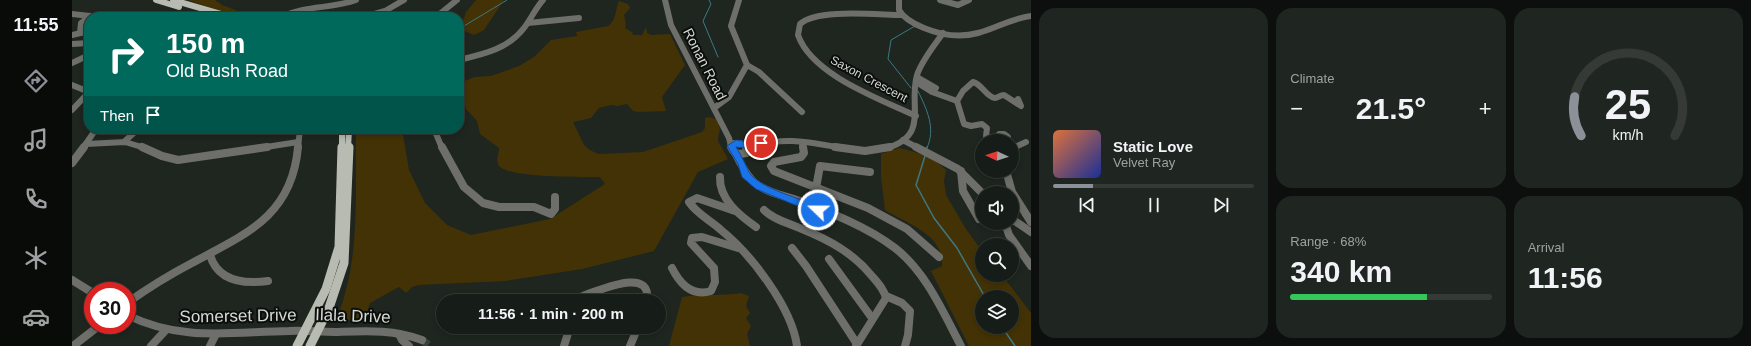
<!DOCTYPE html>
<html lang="en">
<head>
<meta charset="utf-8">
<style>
  :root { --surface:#161c17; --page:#1f2520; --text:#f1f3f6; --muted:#9ea1a1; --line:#353a36; --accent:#8c9099 }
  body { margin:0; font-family:Helvetica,sans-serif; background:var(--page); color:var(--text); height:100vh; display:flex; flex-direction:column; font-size:15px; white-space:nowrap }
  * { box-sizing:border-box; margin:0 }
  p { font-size:13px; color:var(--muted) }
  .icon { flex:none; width:22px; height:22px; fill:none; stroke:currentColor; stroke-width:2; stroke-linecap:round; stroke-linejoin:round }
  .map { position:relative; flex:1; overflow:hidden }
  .drawer { display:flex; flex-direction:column; gap:8px; padding:8px; background:#0c0f0d; width:720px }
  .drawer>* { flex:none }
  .banner { position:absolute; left:12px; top:12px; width:380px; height:122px; border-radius:16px; box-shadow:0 2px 6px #0003,0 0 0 1px var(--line); background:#00695c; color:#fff; overflow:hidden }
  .needle { width:26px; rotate:273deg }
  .fabs { position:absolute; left:903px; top:134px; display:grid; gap:8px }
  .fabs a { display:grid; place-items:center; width:44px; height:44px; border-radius:50%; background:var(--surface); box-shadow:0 2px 6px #0003,0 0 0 1px var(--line); font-size:20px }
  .speed { position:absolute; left:12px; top:282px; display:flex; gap:8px; font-size:20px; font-weight:700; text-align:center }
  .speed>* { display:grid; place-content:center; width:52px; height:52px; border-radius:50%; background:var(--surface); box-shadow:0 2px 6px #0003,0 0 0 1px var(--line); line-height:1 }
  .speed .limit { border:6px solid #d22; background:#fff; color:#111 }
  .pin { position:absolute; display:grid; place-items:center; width:34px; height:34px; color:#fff; margin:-17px; border:2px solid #fff; border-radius:50%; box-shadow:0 1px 4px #0007 }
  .me { position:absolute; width:44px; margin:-22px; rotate:292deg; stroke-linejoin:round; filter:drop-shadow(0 0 3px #0008) }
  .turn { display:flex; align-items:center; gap:14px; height:84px; padding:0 16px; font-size:18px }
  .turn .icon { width:52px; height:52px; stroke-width:2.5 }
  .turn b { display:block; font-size:28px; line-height:34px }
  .then { display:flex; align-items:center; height:38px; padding:0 16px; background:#0003; gap:8px; font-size:15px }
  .big { font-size:30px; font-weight:800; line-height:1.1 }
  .drawer .tile { flex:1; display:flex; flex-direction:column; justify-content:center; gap:6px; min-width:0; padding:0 14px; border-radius:16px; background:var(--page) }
  .drawer .dial { align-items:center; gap:0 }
  .dial svg { height:104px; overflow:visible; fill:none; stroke:var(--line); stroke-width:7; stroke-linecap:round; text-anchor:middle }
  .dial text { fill:var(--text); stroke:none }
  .song { display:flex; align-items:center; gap:12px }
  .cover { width:48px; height:48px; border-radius:6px; background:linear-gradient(135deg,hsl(20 70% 55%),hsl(230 70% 35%)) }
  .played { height:4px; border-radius:2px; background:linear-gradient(90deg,var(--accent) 20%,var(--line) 20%) }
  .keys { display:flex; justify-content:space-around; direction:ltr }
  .heat { display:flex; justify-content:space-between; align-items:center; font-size:22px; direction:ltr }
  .charge { height:6px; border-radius:3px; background:linear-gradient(90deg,#34c759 68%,var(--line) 0) }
  .drawer .tiles { flex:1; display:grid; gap:8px; grid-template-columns:repeat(3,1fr) }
  .tile:first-child { grid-row:span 2 }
  .trip { position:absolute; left:364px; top:294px; width:230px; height:40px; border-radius:20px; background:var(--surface); box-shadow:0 2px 6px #0003,0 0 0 1px var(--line); font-weight:800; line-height:40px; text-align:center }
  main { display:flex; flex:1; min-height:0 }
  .tab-bar { display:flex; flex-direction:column; width:72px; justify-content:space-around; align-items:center; background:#090b09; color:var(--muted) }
  .tab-bar .icon { width:28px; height:28px }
  .tab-bar .current { color:var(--accent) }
  .tab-bar b { font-size:18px; color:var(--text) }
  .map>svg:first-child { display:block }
  .green { fill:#433205; fill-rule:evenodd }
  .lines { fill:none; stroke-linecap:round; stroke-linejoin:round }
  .stream-far1 { stroke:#3c7985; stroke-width:1 }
  .stream { stroke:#3c7985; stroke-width:1.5 }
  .minor-tunnel { stroke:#39413a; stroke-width:8; stroke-dasharray:8 4; stroke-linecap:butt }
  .minor-far1 { stroke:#6e6f6a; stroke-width:6 }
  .minor { stroke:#6e6f6a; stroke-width:8 }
  .major-far1 { stroke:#b8bbb1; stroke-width:6 }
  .major { stroke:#b8bbb1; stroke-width:9 }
  .route { fill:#1a73e8; stroke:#114b97 }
  .labels { text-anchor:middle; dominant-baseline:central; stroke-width:4; stroke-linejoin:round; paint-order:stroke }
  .far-street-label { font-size:12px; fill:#d3d9d4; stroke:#0b0e0b }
  .street-label { font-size:14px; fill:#d3d9d4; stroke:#0b0e0b }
  .near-street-label { font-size:17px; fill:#d3d9d4; stroke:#0b0e0b }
</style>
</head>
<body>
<main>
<nav class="tab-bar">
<b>11:55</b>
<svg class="icon current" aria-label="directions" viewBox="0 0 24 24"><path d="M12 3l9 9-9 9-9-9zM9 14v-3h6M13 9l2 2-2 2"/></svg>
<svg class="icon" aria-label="music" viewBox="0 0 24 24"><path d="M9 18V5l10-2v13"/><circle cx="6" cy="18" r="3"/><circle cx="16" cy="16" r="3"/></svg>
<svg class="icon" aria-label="phone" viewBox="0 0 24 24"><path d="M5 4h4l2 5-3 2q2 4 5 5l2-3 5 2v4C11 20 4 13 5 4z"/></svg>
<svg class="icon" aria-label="climate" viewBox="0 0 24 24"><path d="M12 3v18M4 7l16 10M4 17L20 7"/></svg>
<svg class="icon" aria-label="car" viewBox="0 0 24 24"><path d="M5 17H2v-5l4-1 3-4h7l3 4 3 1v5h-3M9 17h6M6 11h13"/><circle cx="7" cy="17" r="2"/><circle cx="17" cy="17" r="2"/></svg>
</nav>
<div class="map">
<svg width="959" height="346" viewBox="0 0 959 346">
  <rect width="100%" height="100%" fill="#1e261f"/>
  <g class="green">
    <path d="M116,0H143L150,5L174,14L170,17H165Z"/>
    <path d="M404,0H432L412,30L402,35L390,30L387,31V21L392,18L394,12Z"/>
    <path d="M547,1L556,4L558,8L552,15L554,24L553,28L560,32L561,35H570L574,27L575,33L579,35L598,34L613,65L590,97L594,111L566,112L561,111L555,104L545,106L539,105L527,108L519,118L501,122L512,145L518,150L526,154L571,152L630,132L633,128V118L637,117L644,119C651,133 646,129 646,141L656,159L626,172L582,251L510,269L433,281L346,285L340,287L334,293L327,287L298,303L294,316L290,320H269L266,315C289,257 283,190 284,129H330L337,170L353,203L375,225L399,235L478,219L533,184L528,177C512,177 436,178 427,166C423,160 427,154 427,148L408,134L405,121L394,109L391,99L387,94V83L403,77L419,76L447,66L462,57L479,40L505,36L504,32L536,26C545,20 543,9 547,1Z"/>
    <path d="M827,148C844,152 861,156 874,170L872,181L874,195L894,229L910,251V275H930L959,313V346H897L859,271L870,266C872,234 835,224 813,210L809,178V154ZM910,297H940V327H910Z"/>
    <path d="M669,293L677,296L674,306L678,313L674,318L679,326L675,334L678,346H597L610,297C630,294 649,296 669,293Z"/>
  </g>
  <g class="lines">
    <g class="stream-far1">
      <path d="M637,0L639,4L631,21L646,57"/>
      <path d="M387,29L435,0"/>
      <path d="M839,88L816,59L819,40L843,26"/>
      <path d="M846,91C855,110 864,128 855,148"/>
    </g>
    <g class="stream">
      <path d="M854,150L855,147"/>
      <path d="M853,156L844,185L862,218L885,248L913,297"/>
      <path d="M930,327L943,346"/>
    </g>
    <path class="minor-tunnel" d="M350,340L357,345"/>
    <g class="minor-far1">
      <path d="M593,0L599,25L657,138L659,146"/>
      <path d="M827,0V10C832,19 842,24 852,28C869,35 888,38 906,33C925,28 940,18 959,16"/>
      <path d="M868,0L886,5L897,0"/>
      <path d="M0,14L27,17"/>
      <path d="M830,15C807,15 745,8 728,24L726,35C740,75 808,99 844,116"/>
      <path d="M210,17C233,5 260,9 284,0"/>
      <path d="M292,17L313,11L332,0"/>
      <path d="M364,17L385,0"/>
      <path d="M456,23L507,18"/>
      <path d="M8,33L9,23L18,16"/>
      <path d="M0,35L17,31"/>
      <path d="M0,44L17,43"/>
      <path d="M387,60C412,54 436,49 452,28C459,19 463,9 471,0"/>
      <path d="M0,63L17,55"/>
      <path d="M675,65L687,72L730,112"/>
      <path d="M845,77L864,88"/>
      <path d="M844,82L860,92L885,101L891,91L901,82C910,84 914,97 923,98C926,98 928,95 932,95L949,106L946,99"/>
      <path d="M0,85L17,92"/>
      <path d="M885,101L892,124L899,126L910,124L915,128L914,136L924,140L927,134H932L936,137L934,141"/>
      <path d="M642,108L657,97L675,65L659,26L667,0"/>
      <path d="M0,110L17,92"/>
      <path d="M362,129L370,148"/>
      <path d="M831,140L846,148"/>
      <path d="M52,142L66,129"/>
      <path d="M730,143L731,148"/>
      <path d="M14,144L53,142L73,148"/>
      <path d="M11,148L24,129"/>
      <path d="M188,148L226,142"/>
      <path d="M226,148L228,129"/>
      <path d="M659,148L662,143H669L674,148"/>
      <path d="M681,148C708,135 741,143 770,148"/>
      <path d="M815,148C858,135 836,105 845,75C850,60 862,46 871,33"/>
      <path d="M941,148L954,142"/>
    </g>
    <g class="minor">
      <path d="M70,147L90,156L106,160L195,147"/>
      <path d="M370,147L392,187L411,203L427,207H462L479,214L483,209V197"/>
      <path d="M659,147C662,154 668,155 675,153L674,147"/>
      <path d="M731,147L732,153L729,157L702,162L699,166L702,171L796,208L835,229L867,257"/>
      <path d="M763,147L793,151L818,147"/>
      <path d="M844,147L886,169L910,193"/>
      <path d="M940,148L943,147"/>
      <path d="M676,150L683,147"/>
      <path d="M663,153C669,163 673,175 683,183C694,192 712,196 725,200C759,213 794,226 823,248C854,272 871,312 889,346"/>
      <path d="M0,163L12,147"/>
      <path d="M889,171L891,191L907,219"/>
      <path d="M935,174L940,192L959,222"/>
      <path d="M648,177C647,199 667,215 684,227"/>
      <path d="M744,188L748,166L798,172"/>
      <path d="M692,210C702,220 717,223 730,229C757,240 781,253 799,275C805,282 812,289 814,298L784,346"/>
      <path d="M663,211L625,198L617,202C625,214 638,220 649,230C679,254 720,308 725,346"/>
      <path d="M940,219L959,232"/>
      <path d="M933,223L937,235L959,266"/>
      <path d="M720,248L734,266L785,344"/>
      <path d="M138,255C146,282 173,284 196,281"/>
      <path d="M757,259L800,318"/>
      <path d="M600,268C608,284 620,297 639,291L643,282L642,268L619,243L620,238L630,237L666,248"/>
      <path d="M0,280L21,293"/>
      <path d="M814,296L830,303L838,311L836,335L833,346"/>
      <path d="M507,301L511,296L516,294C531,289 580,267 575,301"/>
      <path d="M55,303C76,288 97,275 120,263C174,234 220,216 226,147"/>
      <path d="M55,315C110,342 158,332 217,331C232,330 247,332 263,332C293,331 321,329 350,340"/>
      <path d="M327,334L330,340L337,346"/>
      <path d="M1,346L28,325"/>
      <path d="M79,346L93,331"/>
      <path d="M138,346L144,334"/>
      <path d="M492,346L498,327"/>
      <path d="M558,346L566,327"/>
    </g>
    <g class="major-far1">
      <path d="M84,0L107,7"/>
      <path d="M101,0L159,17"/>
      <path d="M270,148V129"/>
      <path d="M276,148L277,129"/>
    </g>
    <g class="major">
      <path d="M225,346L254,289L267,247L270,147"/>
      <path d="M238,346L257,308L272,263L277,147"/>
    </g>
  </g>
  <path class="route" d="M664,140L681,143L692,141V145L682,149L664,147C669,155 673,164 677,172C686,188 732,200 750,207L751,210L750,213H743L684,189L670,177L666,164L655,146Z"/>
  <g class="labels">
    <g class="far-street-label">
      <text transform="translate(797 79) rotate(28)">Saxon Crescent</text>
    </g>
    <g class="street-label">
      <text transform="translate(633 64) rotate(63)">Ronan Road</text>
    </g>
    <g class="near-street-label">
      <text transform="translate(166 316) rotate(-1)">Somerset Drive</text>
      <text transform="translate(281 316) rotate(2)">Ilala Drive</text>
    </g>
  </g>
</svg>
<div class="fabs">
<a><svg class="needle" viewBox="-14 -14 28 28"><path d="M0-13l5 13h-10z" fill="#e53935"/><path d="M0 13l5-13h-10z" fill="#9ea1a1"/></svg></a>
<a><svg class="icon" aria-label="sound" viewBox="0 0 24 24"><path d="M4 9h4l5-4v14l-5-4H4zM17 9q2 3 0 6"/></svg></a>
<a><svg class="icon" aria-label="search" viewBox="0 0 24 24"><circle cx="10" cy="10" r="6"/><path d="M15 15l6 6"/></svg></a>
<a><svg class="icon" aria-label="layers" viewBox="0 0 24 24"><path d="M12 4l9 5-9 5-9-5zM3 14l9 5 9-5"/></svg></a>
</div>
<div class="speed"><div class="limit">30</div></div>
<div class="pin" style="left:689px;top:143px;background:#d93025"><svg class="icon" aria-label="arrive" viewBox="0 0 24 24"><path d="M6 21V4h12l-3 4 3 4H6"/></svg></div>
<svg class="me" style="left:746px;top:210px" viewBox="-20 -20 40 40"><circle r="17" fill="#1a73e8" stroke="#fff" stroke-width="3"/><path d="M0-11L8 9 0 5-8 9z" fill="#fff"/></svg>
<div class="trip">11:56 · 1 min · 200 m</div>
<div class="banner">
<div class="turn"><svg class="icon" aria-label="right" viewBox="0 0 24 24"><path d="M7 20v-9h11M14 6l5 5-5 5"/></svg><div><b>150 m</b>Old Bush Road</div></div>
<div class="then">Then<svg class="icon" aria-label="arrive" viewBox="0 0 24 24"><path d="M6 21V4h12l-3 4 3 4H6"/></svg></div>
</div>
</div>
<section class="drawer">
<div class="tiles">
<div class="tile">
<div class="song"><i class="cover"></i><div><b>Static Love</b><p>Velvet Ray</p></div></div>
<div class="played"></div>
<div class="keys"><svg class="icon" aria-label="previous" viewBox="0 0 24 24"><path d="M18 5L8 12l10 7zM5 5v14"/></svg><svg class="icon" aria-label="pause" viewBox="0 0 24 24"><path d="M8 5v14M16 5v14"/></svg><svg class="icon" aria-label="next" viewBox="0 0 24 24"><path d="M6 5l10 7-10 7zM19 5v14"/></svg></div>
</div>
<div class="tile"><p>Climate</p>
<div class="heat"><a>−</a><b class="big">21.5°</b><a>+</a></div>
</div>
<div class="tile dial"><svg viewBox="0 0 100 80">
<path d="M14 69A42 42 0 1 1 86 69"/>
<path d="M14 69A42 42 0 0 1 9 39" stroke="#8c9099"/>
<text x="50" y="56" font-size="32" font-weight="700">25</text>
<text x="50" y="72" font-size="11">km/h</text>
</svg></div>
<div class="tile"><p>Range · 68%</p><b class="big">340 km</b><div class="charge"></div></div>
<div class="tile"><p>Arrival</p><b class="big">11:56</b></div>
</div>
</section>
</main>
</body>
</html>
